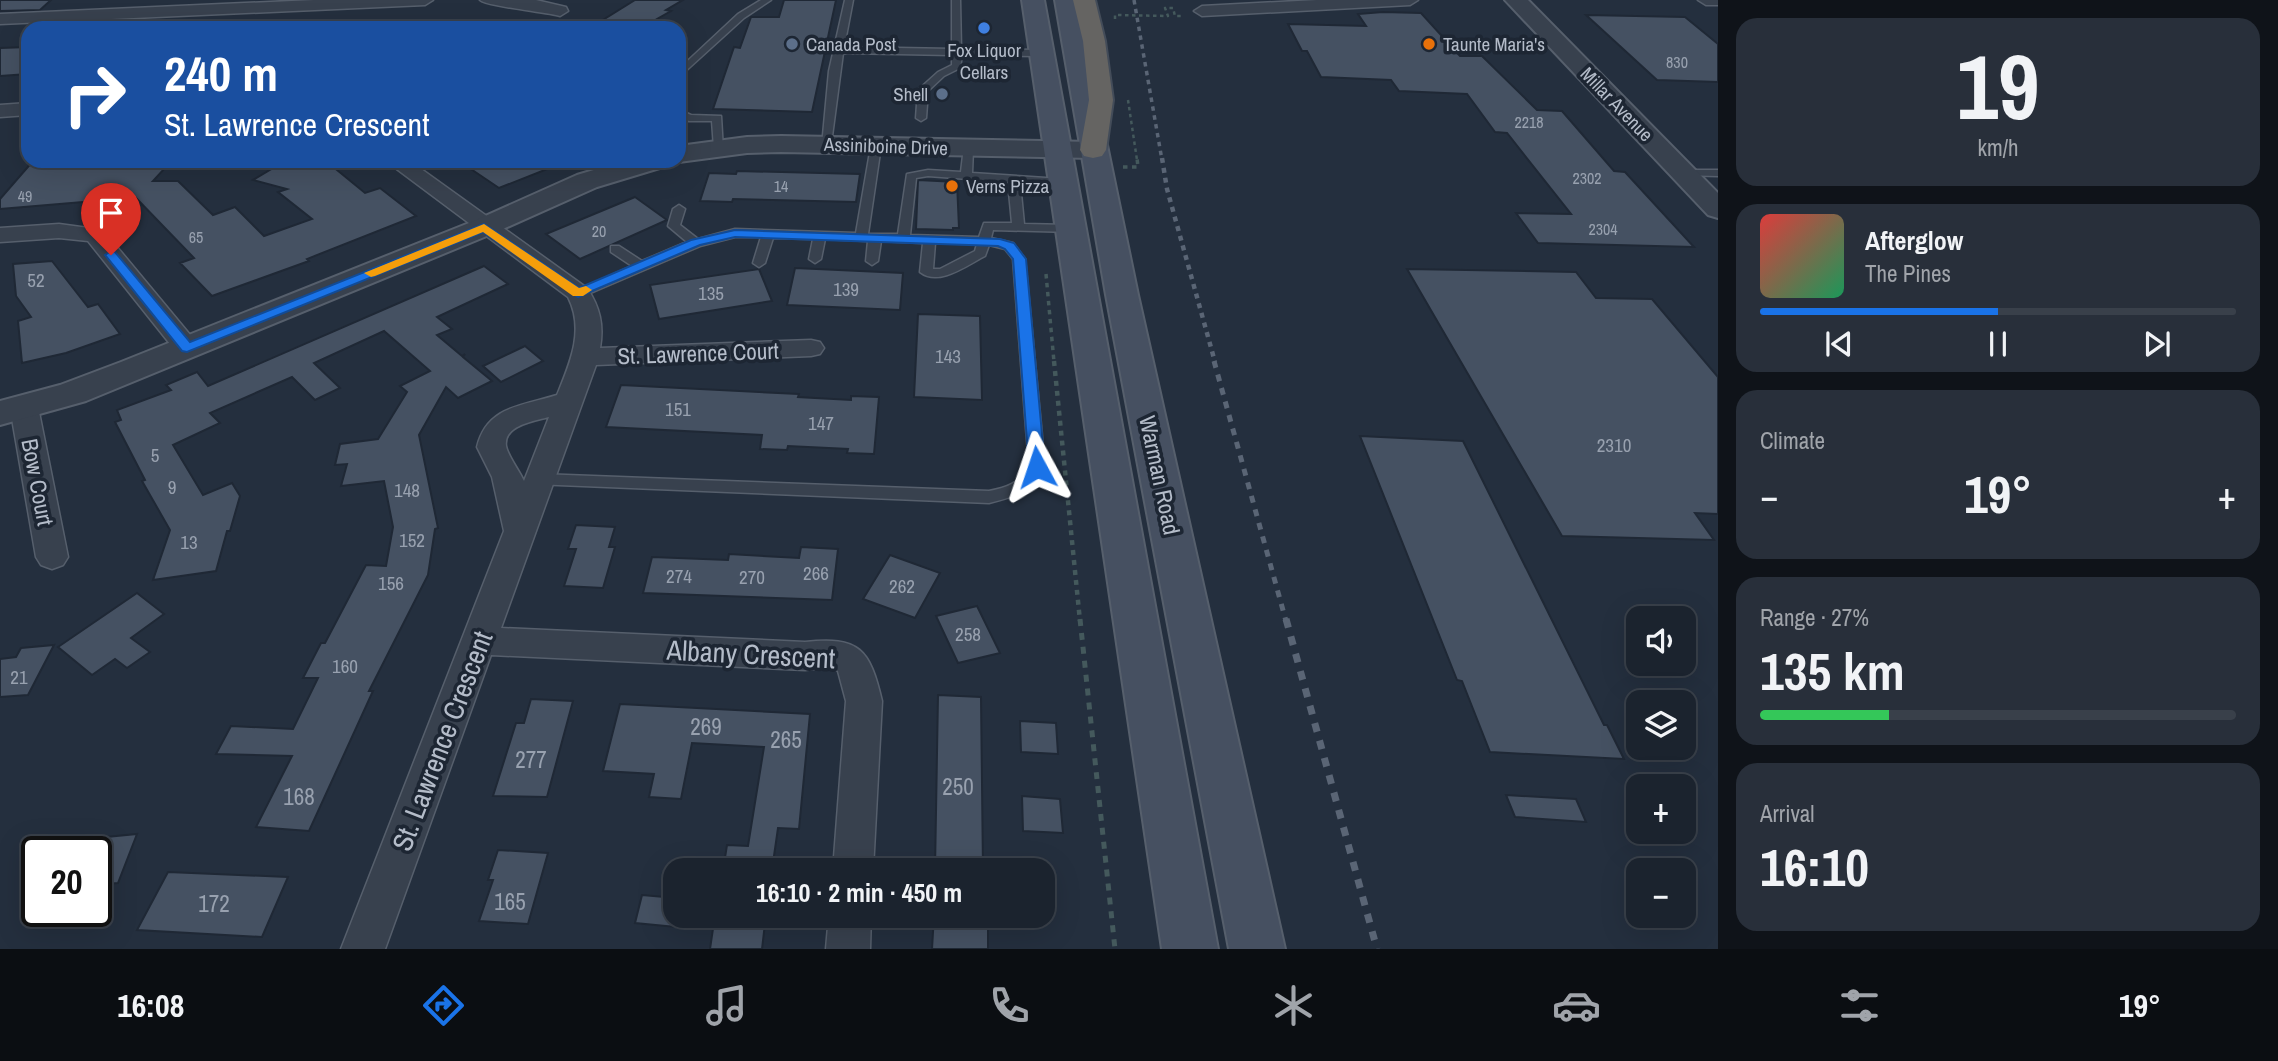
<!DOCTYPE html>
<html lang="en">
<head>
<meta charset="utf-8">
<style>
  :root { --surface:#1b232e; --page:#282f3a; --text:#f1f3f6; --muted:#a0a4aa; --line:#39404a; --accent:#1a73e8 }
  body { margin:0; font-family:"Archivo Narrow",sans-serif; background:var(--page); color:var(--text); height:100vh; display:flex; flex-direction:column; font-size:26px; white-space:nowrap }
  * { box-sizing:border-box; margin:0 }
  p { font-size:23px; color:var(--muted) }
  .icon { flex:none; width:38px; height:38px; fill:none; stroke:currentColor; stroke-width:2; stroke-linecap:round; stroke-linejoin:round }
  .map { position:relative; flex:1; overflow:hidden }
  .sheet { display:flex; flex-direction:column; gap:18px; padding:18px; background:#0f1319; width:560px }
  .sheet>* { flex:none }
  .banner { position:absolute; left:21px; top:21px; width:665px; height:147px; border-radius:21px; box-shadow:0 7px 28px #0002,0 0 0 2px var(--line); background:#1a4fa0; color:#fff; overflow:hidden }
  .tools { position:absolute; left:1626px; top:606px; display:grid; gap:14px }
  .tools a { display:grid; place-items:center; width:70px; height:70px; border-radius:14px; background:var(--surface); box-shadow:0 7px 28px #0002,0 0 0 2px var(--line); font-size:35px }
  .speed { position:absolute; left:21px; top:836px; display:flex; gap:14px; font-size:35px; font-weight:700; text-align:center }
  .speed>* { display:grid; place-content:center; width:91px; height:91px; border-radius:50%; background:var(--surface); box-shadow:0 7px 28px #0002,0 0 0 2px var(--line); line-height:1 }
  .speed .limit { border:4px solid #111; border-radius:10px; background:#fff; color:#111 }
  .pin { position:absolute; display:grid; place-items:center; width:60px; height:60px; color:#fff; margin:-72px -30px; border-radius:50% 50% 50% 0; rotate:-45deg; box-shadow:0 0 7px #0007 }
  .pin .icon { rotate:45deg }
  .me { position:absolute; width:77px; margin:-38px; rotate:355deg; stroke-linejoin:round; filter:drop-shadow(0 0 5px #0008) }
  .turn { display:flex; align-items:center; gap:24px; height:147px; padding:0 28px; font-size:32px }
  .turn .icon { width:91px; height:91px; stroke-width:2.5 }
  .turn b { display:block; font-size:49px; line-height:60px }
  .big { font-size:52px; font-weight:800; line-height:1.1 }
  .sheet .card { flex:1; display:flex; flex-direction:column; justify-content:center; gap:10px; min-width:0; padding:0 24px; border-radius:21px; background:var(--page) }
  .sheet .dial { align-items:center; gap:0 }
  .dial b { font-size:91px; line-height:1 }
  .song { display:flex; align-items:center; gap:21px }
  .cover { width:84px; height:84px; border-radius:10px; background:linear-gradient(135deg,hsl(0 70% 55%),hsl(150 70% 35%)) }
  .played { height:7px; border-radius:4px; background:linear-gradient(90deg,var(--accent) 50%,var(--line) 50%) }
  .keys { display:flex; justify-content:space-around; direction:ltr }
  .heat { display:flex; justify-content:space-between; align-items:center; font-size:38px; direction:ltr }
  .charge { height:10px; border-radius:5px; background:linear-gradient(90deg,#34c759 27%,var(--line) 0) }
  .trip { position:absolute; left:663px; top:858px; width:392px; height:70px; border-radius:21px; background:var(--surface); box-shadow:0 7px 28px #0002,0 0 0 2px var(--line); font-weight:800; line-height:70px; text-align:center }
  .tabs { display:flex; height:112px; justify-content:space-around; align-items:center; background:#0b0e12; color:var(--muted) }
  .tabs .icon { width:49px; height:49px }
  .tabs .current { color:var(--accent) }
  .tabs b { font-size:32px; color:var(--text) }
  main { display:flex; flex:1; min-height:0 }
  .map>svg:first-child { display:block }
  .building { fill:#455162; stroke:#1f2835; stroke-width:2 }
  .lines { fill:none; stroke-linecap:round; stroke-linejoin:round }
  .service-casing { stroke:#565f6c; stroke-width:3 }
  .minor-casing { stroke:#565f6c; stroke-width:3 }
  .tertiary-casing { stroke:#565f6c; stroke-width:4 }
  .secondary-casing { stroke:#565f6c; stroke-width:4 }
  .trunk-casing { stroke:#434c59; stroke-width:4 }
  .path-far3 { stroke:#44595c; stroke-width:2.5; stroke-dasharray:3.5 3.5; stroke-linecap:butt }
  .path-far2 { stroke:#44595c; stroke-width:3.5; stroke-dasharray:4.5 4.5; stroke-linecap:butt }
  .path-far1 { stroke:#44595c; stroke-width:4.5; stroke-dasharray:5 5; stroke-linecap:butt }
  .path { stroke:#44595c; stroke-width:5; stroke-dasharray:7 7; stroke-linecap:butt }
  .service { fill:#38414e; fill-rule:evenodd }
  .minor { fill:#38414e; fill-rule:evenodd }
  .tertiary { fill:#38414e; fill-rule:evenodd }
  .secondary { fill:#465061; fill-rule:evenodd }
  .trunk { fill:#656462; fill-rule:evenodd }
  .rail-far3 { stroke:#5a6575; stroke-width:3.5; stroke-dasharray:4.5 4.5; stroke-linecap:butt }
  .rail-far2 { stroke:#5a6575; stroke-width:4.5; stroke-dasharray:5 5; stroke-linecap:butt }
  .rail-far1 { stroke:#5a6575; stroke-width:5; stroke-dasharray:7 7; stroke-linecap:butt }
  .rail { stroke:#5a6575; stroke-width:7; stroke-dasharray:9 9; stroke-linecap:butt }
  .route { fill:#1a73e8; stroke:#114b97; stroke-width:2 }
  .slow { fill:#f59e0b }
  .shop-dot { fill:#3f7fe0; stroke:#1d2633; stroke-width:2.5 }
  .service-dot { fill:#5c6f8a; stroke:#1d2633; stroke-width:2.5 }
  .food-dot { fill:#e8710a; stroke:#1d2633; stroke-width:2.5 }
  .labels { text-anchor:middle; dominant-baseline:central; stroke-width:7; stroke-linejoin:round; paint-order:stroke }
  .far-number-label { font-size:16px; fill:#98a1af }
  .far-poi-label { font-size:19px; fill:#b4bcc9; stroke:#1d2633; text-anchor:start }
  .far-street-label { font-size:19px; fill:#b4bcc9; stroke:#1d2633 }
  .number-label { font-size:19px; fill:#98a1af }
  .street-label { font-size:23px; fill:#b4bcc9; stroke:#1d2633 }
  .near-number-label { font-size:23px; fill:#98a1af }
  .near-street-label { font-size:28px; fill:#b4bcc9; stroke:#1d2633 }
</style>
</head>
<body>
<main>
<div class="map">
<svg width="1718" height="949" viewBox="0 0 1718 949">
  <rect width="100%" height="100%" fill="#242f3e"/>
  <g class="building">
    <path d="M0,0H51L40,10L0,11Z"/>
    <path d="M635,0H683L666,10L671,11L641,28H590Z"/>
    <path d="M784,0H836L812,112L713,109L734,47L740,48L751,17H779Z"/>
    <path d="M1383,12L1421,13L1460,56H1482L1537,110L1562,111L1614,171L1625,172L1694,247L1538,243L1516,213L1571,214L1507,133L1495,132L1467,94L1399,91L1391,80L1321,77L1307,51H1302L1288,24L1366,26L1358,14Z"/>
    <path d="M1586,15L1685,17L1718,44V82L1657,80Z"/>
    <path d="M28,47V74L0,76V48Z"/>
    <path d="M33,161H110V164L166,167L153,181H178L213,215L235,207L264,236L312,219L278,192L287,189L253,180L285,161H326L365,193L380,188L416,216L307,259L309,261L212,296L180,263L194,258L136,198L134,200H107L0,209V199Z"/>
    <path d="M459,161H565V162L499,188Z"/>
    <path d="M737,171L860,174L856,202L733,199L732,202L700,201L709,173L736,174Z"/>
    <path d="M918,180L957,182L959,228H953V230L916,229Z"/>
    <path d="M635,197L667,220L580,259L546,234Z"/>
    <path d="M52,261L88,307L98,304L120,334L66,353L22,363L18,321L31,317L16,296L13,264Z"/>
    <path d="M484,266L508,284L437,317L452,329L437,335L462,356L465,354L463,357L492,381L458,398L446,387L419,435L438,528L435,529L428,575L369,691H373L309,831L256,827L292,756L216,754L231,726L293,729L318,678H303L321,643H325L366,565L386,566L393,527L384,481L341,486L347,464L335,465L340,444L378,439L407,392L400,386L430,371L384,331L314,363L340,388L315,400L292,377L210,413L220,423L173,445L203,495L232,483L240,496L230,531H227L216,571L153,580L170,530L142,481L145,480L115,422L121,420L117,410L171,390L166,385L197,372L208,386Z"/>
    <path d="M795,268L903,273L900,310L787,305Z"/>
    <path d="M759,269L772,301L659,319L650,285Z"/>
    <path d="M1407,269L1576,272L1596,298L1652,299L1718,377V514L1695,513L1714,540L1562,536Z"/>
    <path d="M918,314L980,316L982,400L914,397Z"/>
    <path d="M525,346L543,361L501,382L483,366Z"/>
    <path d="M621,385L799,394L798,397L851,400V396L879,397L874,454L847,453L848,449L788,446L787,450L760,449L762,435L606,427Z"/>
    <path d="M1360,436L1463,441L1604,725H1607L1624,759L1490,752L1462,681L1457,680Z"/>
    <path d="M576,525L615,527L609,547H615L603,588L564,586L576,549H568Z"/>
    <path d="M801,547L838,549L832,600L643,593L652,557L728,560L729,554L799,558Z"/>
    <path d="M890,555L940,573L915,618L863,599Z"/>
    <path d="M137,593L164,614L131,638L150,652L127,668L115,659L92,675L58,647Z"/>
    <path d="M977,606L1000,653L958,663L936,616Z"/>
    <path d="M54,645L28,695L0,697V659L16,657L21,648Z"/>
    <path d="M938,695L981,697L983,870H935Z"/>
    <path d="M531,699L573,701L547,797L493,796L516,723H524Z"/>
    <path d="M620,704L810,714L799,829L778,828L772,870H723L727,845L748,846L764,747L692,743L681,799L649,797L654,774L603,771Z"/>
    <path d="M1020,721L1056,723L1058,754L1021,752Z"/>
    <path d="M1506,795L1576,799L1586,822L1515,817Z"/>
    <path d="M1022,796L1060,799L1063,833L1023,831Z"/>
    <path d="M137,834L118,883L96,885V838Z"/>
    <path d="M498,850L548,853L528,924L479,921L493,880H488Z"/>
    <path d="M168,872L288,877L262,937L137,930Z"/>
    <path d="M642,895L676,898V927L635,923Z"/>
    <path d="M715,915H766L762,949H710Z"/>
    <path d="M934,915H984V927L988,928V949H932Z"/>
  </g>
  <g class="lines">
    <g class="service-casing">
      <g id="service">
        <path d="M761,0H771L744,18L679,77V69L738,14Z"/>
        <path d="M845,0H853L844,47L952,49V0H960L961,49L1040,50L1045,53L1040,56L962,55L960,68L944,76L928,91L926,118L921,121L916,118L918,90L938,72L952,65V55L843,53L831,144L822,146L829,71Z"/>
        <path d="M679,110L691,115L721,116L723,150L714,148L712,121H689L679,117Z"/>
        <path d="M876,143L881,146L868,234H898L907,174L928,170L961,172L964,147L973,149L972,173L1061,179L1067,182L1061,185L1020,183L1024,224L1069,225L1075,229L1073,232L993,230L991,238L1013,243L1025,259L1045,467C1033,491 1014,497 989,503L534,484L532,480L534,476L540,474L989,491C1006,488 1020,483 1029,467L1013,259L1005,249L989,245L985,256C967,265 939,287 920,272L923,243L881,241L878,261L872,265L866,261L868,241L825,239L821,259L815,263L809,259L813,239L773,238L765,263L759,267L753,263L761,237H735L700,246L583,296H573L571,293L632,266L611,252V246H619L642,261L687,242L668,226L673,209L679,205L685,209L680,225L698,239L735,229L856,233L871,146ZM928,176L1008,182L1012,223H984L979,237L910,235L916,178ZM935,243L977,244L975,251L940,269H933Z"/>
        <path d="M1683,170H1718V176L1679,175L1677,173Z"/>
      </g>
    </g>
    <g class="minor-casing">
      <g id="minor">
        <path d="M314,0H433L425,5L0,24V14Z"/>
        <path d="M480,0H536L566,7L568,11L560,16C545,12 486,6 480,0Z"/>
        <path d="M1317,0H1418L1410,5L1202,16L1194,11L1202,6Z"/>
        <path d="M1698,0H1718V5H1706Z"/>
        <path d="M28,103V115L0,117V105Z"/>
        <path d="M386,161H410L587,288C600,307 604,325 600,348L811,340L820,342L824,348L820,354L811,356L596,365L501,628L805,642C859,636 870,649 882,701L873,870H833L846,701L838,671L832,667L805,670L491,655L385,949H341L504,531L492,477L477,447C487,406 522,406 557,395C570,363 585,330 568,297ZM549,417L524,481C520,472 507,454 506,446C503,425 535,421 549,417Z"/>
        <path d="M59,224L103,230L196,342L200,348L196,354L187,356L178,354L88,241L59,238L0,242V228Z"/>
        <path d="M24,398L34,401L38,407L68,557L63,565L52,569L41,565L36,557L10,407L14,401Z"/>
        <path d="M829,915H871L870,949H826Z"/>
      </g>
    </g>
    <g class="tertiary-casing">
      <g id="tertiary">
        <path d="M1505,0H1528L1718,193V218L1708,215Z"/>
        <path d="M781,136L1093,142L1102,144L1106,150L1102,156L1093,158L781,152L747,153L679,162L675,161H679V146L747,137Z"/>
        <path d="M624,161H667L663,167L597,187L494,233L86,401L0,425V401L60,385L121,362L474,221L577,175Z"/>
      </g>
    </g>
    <g class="secondary-casing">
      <g id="secondary">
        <path d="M1022,0H1044L1218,949H1162Z"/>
        <path d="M1055,0H1077L1138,295L1285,949H1229L1106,295Z"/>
      </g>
    </g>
    <g class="trunk-casing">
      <path id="trunk" d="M1073,0H1095L1105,41L1113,100L1106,150L1102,156L1093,158L1084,156L1080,150L1089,100L1083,41Z"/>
    </g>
    <g class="path-far3">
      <path d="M1115,19V15L1168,16L1165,8H1173L1175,16H1184"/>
      <path d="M1128,100L1137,160"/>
    </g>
    <g class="path-far2">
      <path d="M1123,167H1138L1137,158"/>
      <path d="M1046,274L1054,362"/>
    </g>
    <path class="path-far1" d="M1054,361L1080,621"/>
    <path class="path" d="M1080,619L1115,949"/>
    <use href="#service" class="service"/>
    <use href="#minor" class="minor"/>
    <use href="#tertiary" class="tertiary"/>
    <use href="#secondary" class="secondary"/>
    <use href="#trunk" class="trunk"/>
    <path class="rail-far3" d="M1134,0L1162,160"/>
    <path class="rail-far2" d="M1162,158L1167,189L1215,362"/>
    <path class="rail-far1" d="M1214,361L1286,621"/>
    <path class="rail" d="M1286,619L1377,949"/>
  </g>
  <path class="route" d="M484,224L579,288L691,240L735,230L1000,239L1014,243L1026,259L1045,467L1037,472L1029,467L1013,259L1005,249L998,246L735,237L700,245L578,297L483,232L187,352L182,351L105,255L111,251L115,252L190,342Z"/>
  <path class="slow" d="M484,224L579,288L586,286L592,290L583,296H573L483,232L375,276L371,277L364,273Z"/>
  <circle class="shop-dot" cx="984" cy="28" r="7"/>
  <g class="service-dot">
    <circle cx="792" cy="44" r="7"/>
    <circle cx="942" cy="94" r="7"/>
  </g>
  <g class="food-dot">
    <circle cx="1429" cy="44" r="7"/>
    <circle cx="952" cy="186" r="7"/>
  </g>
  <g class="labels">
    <g class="far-number-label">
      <text x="1677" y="62">830</text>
      <text x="1529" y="122">2218</text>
      <text x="1587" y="178">2302</text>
      <text x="781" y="186">14</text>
      <text x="25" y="196">49</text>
      <text x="1603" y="229">2304</text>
      <text x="599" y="231">20</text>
      <text x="196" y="237">65</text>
    </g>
    <g class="far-poi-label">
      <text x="806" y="44">Canada Post</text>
      <text x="1443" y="44">Taunte Maria's</text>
      <text x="984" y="50" text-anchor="middle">Fox Liquor<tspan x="984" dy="22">Cellars</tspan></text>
      <text x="928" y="94" text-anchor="end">Shell</text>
      <text x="966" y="186">Verns Pizza</text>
    </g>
    <g class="far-street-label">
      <text transform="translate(1617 104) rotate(46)">Millar Avenue</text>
      <text transform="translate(886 146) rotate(2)">Assiniboine Drive</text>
    </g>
    <g class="number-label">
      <text x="36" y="280">52</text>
      <text x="846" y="289">139</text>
      <text x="711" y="293">135</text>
      <text x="948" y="356">143</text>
      <text x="678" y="409">151</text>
      <text x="821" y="423">147</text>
      <text x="1614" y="445">2310</text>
      <text x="155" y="455">5</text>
      <text x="172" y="487">9</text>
      <text x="407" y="490">148</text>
      <text x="412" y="540">152</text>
      <text x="189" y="542">13</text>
      <text x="816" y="573">266</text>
      <text x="679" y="576">274</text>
      <text x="752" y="577">270</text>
      <text x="391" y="583">156</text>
      <text x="902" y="586">262</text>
      <text x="968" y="634">258</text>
      <text x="345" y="666">160</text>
      <text x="19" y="677">21</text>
    </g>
    <g class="street-label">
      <text transform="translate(698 353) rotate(-2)">St. Lawrence Court</text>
      <text transform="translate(1160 475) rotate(78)">Warman Road</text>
      <text transform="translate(38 482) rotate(79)">Bow Court</text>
    </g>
    <g class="near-number-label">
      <text x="706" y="726">269</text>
      <text x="786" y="739">265</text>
      <text x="531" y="759">277</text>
      <text x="958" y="786">250</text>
      <text x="299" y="796">168</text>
      <text x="510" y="901">165</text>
      <text x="214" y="903">172</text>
    </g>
    <g class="near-street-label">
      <text transform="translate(751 654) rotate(3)">Albany Crescent</text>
      <text transform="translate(442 741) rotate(-69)">St. Lawrence Crescent</text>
    </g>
  </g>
</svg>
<div class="tools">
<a><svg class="icon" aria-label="sound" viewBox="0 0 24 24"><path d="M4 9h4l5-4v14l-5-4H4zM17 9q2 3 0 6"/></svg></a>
<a><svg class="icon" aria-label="layers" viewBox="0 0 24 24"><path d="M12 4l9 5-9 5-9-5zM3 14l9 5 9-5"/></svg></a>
<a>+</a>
<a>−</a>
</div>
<div class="speed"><div class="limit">20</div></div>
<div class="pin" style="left:111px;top:255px;background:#d93025"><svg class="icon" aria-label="arrive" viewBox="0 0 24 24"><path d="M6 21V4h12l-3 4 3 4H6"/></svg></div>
<svg class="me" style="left:1037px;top:467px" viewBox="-20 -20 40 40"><path d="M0-17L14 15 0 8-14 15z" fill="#1a73e8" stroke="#fff" stroke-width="4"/></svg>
<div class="trip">16:10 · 2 min · 450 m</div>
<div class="banner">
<div class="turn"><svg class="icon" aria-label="right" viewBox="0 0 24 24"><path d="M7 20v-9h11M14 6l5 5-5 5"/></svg><div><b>240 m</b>St. Lawrence Crescent</div></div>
</div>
</div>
<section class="sheet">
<div class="card dial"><b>19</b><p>km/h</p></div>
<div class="card">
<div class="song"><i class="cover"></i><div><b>Afterglow</b><p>The Pines</p></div></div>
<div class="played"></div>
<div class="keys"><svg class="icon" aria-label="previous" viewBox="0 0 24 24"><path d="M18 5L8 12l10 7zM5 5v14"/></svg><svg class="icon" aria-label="pause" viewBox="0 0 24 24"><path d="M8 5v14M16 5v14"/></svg><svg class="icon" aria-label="next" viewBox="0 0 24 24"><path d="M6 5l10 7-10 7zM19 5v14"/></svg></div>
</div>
<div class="card"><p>Climate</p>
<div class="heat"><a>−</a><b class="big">19°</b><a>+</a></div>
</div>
<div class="card"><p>Range · 27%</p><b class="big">135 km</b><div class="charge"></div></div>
<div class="card"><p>Arrival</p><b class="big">16:10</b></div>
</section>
</main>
<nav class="tabs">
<b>16:08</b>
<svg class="icon current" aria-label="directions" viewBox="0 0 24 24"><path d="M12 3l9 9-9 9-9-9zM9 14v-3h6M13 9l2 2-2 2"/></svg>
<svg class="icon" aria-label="music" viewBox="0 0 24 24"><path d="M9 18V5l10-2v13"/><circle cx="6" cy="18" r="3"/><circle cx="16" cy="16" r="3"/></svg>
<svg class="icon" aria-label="phone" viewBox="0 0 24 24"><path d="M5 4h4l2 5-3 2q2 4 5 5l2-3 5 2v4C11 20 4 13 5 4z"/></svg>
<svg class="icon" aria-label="climate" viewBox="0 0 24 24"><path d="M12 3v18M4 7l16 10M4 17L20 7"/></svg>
<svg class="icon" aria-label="car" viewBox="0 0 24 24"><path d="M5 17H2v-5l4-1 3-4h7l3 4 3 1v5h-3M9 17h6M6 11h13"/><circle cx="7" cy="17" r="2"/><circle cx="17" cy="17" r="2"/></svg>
<svg class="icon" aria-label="filters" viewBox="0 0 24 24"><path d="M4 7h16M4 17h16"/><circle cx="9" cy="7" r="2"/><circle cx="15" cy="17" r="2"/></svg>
<b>19°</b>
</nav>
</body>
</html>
